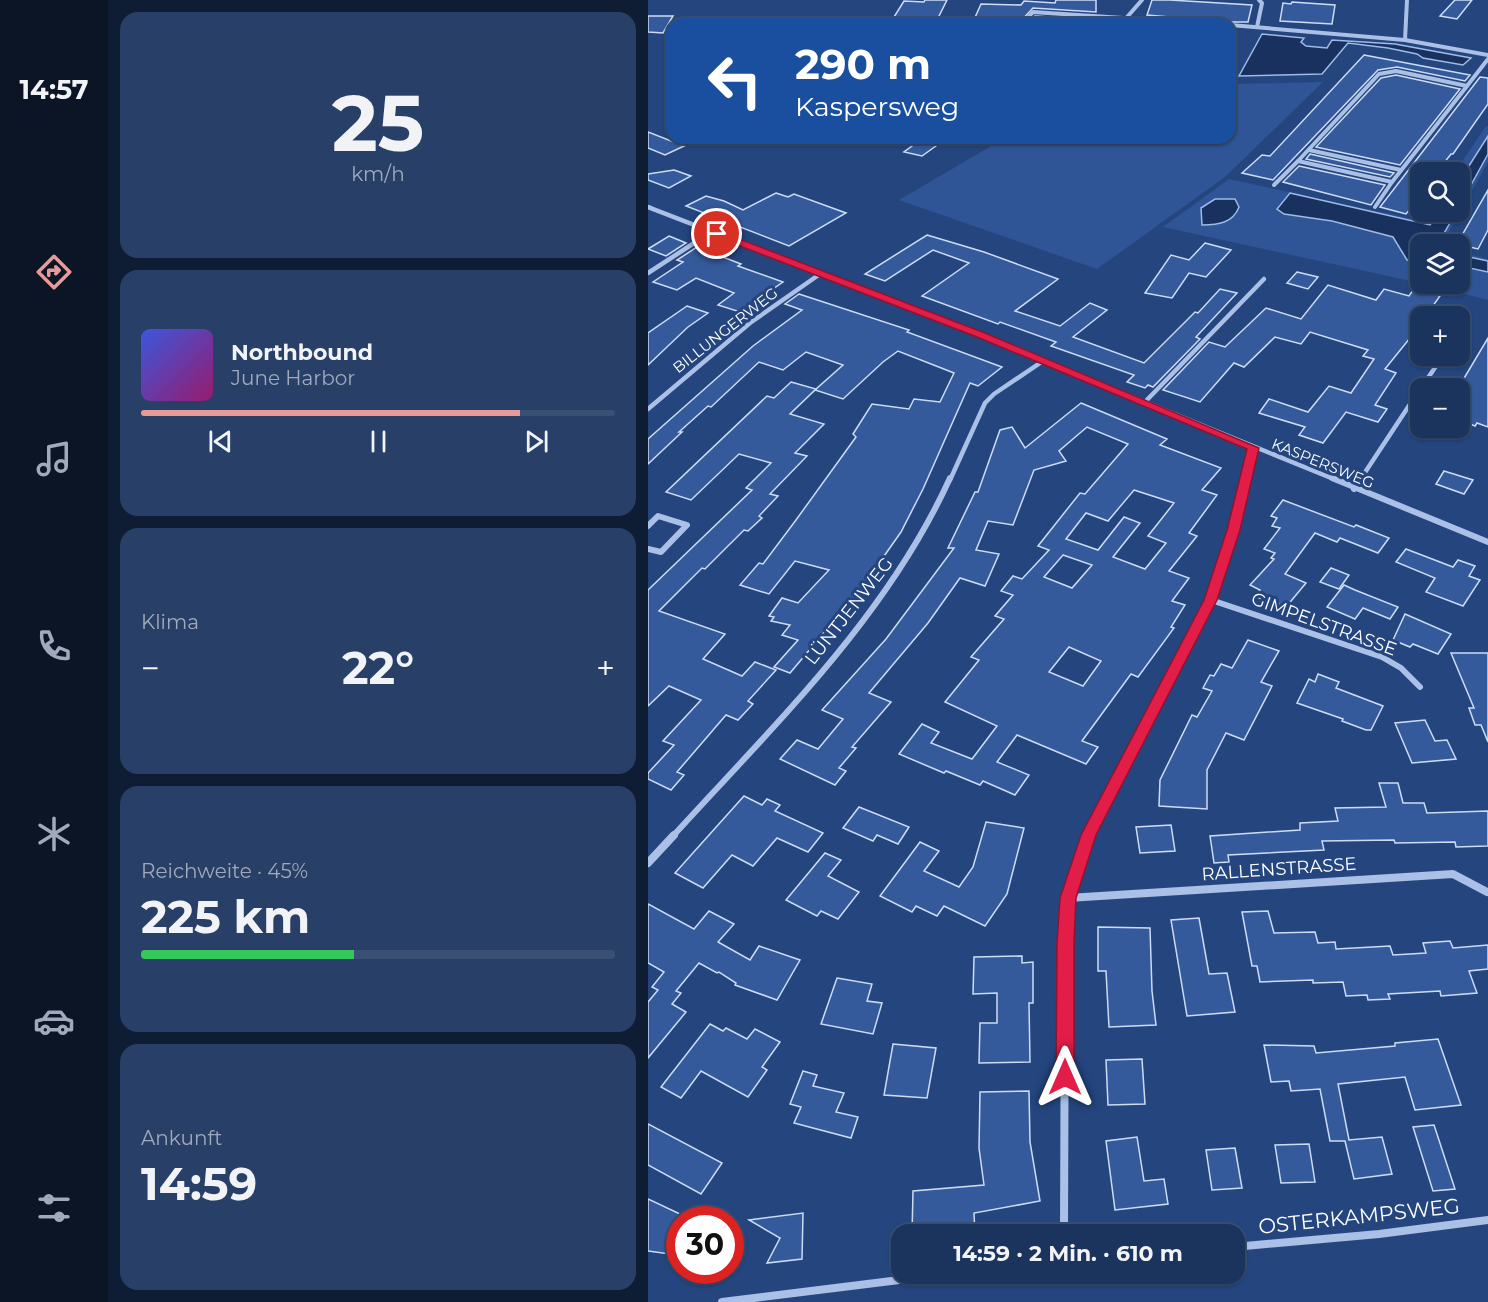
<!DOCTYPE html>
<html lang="de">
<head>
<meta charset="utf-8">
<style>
  :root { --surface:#1b345e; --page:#283f67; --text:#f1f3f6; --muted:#a0aabc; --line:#394f73; --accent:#e69b98 }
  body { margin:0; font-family:Montserrat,sans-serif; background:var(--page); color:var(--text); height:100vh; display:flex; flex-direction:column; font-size:22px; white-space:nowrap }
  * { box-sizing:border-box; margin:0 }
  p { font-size:20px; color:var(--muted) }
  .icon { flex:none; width:33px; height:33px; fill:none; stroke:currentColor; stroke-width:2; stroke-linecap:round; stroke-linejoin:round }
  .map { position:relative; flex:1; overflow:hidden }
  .details { display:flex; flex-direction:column; gap:12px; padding:12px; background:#0f1d34; width:540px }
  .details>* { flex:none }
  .hud { position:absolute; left:18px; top:18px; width:570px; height:126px; border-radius:18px; box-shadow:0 2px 4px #0004,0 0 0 2px var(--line); background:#1a4fa0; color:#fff; overflow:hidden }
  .controls { position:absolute; left:762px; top:162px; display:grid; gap:12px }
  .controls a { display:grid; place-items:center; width:60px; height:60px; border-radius:12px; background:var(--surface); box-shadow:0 2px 4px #0004,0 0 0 2px var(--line); font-size:30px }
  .speed { position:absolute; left:18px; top:1206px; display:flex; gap:12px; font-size:30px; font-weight:700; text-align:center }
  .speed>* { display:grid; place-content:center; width:78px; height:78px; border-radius:50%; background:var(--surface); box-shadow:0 2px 4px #0004,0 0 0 2px var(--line); line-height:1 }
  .speed .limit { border:9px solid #d22; background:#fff; color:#111 }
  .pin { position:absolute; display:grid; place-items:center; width:51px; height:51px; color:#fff; margin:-26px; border:3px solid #fff; border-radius:50%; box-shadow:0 2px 6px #0007 }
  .me { position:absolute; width:66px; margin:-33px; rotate:0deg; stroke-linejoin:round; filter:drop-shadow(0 0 4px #0008) }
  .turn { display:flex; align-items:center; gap:21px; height:126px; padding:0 30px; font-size:27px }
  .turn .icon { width:78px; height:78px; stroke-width:2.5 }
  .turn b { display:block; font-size:42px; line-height:51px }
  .big { font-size:45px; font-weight:700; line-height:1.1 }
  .details .tile { flex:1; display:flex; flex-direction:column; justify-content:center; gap:9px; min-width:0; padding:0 21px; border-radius:18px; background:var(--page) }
  .details .dial { align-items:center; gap:0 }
  .dial b { font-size:78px; line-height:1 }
  .song { display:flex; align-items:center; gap:18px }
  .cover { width:72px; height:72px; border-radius:9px; background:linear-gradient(135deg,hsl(230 70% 55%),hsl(320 70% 35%)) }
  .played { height:6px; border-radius:3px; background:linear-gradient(90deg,var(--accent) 80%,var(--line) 80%) }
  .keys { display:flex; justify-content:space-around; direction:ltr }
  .heat { display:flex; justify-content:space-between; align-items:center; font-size:33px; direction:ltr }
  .charge { height:9px; border-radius:4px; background:linear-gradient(90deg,#34c759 45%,var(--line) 0) }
  .trip { position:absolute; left:243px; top:1224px; width:354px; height:60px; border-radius:18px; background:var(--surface); box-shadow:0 2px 4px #0004,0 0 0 2px var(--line); font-weight:700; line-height:60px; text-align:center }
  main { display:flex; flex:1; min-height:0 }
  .tab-bar { display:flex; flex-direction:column; width:108px; justify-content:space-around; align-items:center; background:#0b1526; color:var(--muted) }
  .tab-bar .icon { width:42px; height:42px }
  .tab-bar .current { color:var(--accent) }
  .tab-bar b { font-size:27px; color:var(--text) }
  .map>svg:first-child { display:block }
  .green { fill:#2f5596 }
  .water { fill:#19315f; stroke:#9ebae7; stroke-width:1.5 }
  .building { fill:#355a9b; stroke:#cddcf5; stroke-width:1.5; fill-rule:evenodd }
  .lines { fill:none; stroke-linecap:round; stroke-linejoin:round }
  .street-far3 { stroke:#aac0e6; stroke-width:4 }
  .street-far2 { stroke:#aac0e6; stroke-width:4.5 }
  .street-far1 { stroke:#aac0e6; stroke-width:6 }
  .street { stroke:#aac0e6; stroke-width:8 }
  .route { fill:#e11d48; stroke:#92132f; stroke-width:1.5 }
  .labels { text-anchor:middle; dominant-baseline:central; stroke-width:6; stroke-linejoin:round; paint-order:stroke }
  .far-street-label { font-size:15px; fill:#fff; stroke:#24457e }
  .street-label { font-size:18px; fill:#fff; stroke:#24457e }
  .near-street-label { font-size:21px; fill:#fff; stroke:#24457e }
</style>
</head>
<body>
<main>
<nav class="tab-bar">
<b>14:57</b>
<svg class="icon current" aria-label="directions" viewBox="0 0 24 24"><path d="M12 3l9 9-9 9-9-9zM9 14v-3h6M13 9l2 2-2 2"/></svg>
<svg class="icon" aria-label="music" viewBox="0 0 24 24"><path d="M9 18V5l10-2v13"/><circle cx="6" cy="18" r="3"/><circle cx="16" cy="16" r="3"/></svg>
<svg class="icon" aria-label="phone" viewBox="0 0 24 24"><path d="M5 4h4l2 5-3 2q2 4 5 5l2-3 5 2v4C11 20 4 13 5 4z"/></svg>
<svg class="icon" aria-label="climate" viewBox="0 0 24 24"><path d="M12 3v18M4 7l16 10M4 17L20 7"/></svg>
<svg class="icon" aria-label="car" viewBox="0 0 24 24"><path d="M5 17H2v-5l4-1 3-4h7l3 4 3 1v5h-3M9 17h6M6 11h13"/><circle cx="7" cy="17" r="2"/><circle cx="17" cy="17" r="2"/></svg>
<svg class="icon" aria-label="filters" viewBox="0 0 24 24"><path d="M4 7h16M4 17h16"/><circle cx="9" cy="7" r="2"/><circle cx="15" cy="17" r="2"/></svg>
</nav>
<section class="details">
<div class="tile dial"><b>25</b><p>km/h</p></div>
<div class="tile">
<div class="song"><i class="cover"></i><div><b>Northbound</b><p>June Harbor</p></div></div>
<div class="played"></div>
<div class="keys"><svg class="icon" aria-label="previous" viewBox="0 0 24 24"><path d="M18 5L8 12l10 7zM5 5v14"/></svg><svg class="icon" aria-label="pause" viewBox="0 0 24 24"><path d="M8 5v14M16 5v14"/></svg><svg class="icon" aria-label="next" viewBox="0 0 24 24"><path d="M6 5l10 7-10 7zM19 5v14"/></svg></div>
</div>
<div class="tile"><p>Klima</p>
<div class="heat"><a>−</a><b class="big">22°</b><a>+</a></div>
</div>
<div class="tile"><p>Reichweite · 45%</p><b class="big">225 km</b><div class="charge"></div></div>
<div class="tile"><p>Ankunft</p><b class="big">14:59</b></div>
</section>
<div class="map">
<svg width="840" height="1302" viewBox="0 0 840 1302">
  <rect width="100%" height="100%" fill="#24457e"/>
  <g class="green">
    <path d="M675,82L577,177L449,269L251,200L357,138H582V84Z"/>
    <path d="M838,126H840V162L794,244H772V283L515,227L581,179L774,221L781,212H812V172H807Z"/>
    <path d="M812,252L840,259V300L776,284H812Z"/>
  </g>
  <g class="water">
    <path d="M614,34L656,38L653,42L658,46L679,48L684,40L747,44L823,58L815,65L775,58L769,54L740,48L700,43L674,74L591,76Z"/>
    <path d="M840,136V154L812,205V180Z"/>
    <path d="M642,193L782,225L791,212H808L790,244H772V260H759L745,237L684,221L636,214L629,209Z"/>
    <path d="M567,199H587L591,207C585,223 570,225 554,225L553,208Z"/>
    <path d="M812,255L840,261V272L812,266Z"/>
  </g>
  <g class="building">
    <path d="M277,0H299L287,24H247L251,17H246L256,1L276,2Z"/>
    <path d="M408,0H448V12L385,8L370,24L325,22L333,4L373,5L376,1L407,3Z"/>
    <path d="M504,0H522L604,5L600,22H579L499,15Z"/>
    <path d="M807,0H824L809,19L792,16Z"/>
    <path d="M644,2L687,5L684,24L632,21L635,3L643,4Z"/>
    <path d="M0,16H25L15,33L0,32Z"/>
    <path d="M387,16L447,20V24H380Z"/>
    <path d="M716,55L822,75L817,81L749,67L730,70L625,180L594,173L614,155L622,156Z"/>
    <path d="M748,75L812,89L752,165L668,147L733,78Z"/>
    <path d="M832,77L840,78V104L805,154H803L789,172L772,168V197L758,214L732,207Z"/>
    <path d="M0,132L36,146L17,155L0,148Z"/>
    <path d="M275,138H299L274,156L256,152Z"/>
    <path d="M662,154L746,173L742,177L658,159Z"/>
    <path d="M651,166L737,185L723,205L635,182Z"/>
    <path d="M26,170L43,176L21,188L0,180V174Z"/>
    <path d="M840,190V230L830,249L809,244Z"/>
    <path d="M128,193L140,197L146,194L198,213L141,246L38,206L58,196L76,201L95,210Z"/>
    <path d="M279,235L336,252L410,279L367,311L412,326L442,303L459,310L425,337L496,363L547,312L550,313L572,289L589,293L548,337L552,339L505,387L500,385L497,388L479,382L486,375L403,346L408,342L352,322L350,324L274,296L321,263L285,250L237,281L217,274Z"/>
    <path d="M21,236L38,243L18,256L0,249Z"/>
    <path d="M557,243L583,250L558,277L541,273L524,298L497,293L523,255L541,260Z"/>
    <path d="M49,247L93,264L90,266L135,282L92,312L70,305L86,293L48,278L29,290L5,282L35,262L29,260Z"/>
    <path d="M649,272L670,277L660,289L639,283Z"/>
    <path d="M772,280V291L792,296L782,310L772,307V334L766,333L737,369L748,373L727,405L739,409L730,422L698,412L675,443L651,435L657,427L611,413L621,399L660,412L681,386L703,393L726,359L715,356L720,350L662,332L653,344L627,337L596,367L586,363L552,402L515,390L561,342L577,347L618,308L653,319L680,285L728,300L736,289L761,296Z"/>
    <path d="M151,294L261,330L259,332L354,367L330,386L322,383L275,489L253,532L215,586L142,673L126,667L150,640L134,635L142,625L123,621L126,617L121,616L134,598L150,603L181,570L147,561L121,594L92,585L111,563L115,564L148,520L208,437L205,434L224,404L261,409L266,399L292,402L306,373L250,351L235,362L195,399L167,390L195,365L158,352L135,370L111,362L63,407L60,406L31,432H34L0,464V439L105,346L154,310L137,304Z"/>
    <path d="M39,306L60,313L40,327L0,365V333Z"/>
    <path d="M840,338V427L829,423L827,426L812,420V385Z"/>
    <path d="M143,382L168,389L142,414L176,424L147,453L159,456L122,494L130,496L111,516L114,518L100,531L96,530L57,569L54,568L11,611L77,634L55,659L94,676L107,662L128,670L100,701L105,704L90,720L78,715L29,772L36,775L23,790L0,779V773L26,745L15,741L53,700L21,686L0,706V590L104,490L98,488L123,463L91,454L43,500L18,492L119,396L126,398Z"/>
    <path d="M433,403L519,439L512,445L573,468L554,490L569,495L541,533L549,536L521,571L541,578L524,601L537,605L523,627L526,628L490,677L483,674L434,741L450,747L438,764L369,735L349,762L381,775L367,795L335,781L332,785L298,771L296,773L251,754L274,724L291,732L283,743L324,759L349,726L297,702L331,660L323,657L356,619L347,616L365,595L353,591L365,576L374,579L401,550L390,546L432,493L437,494L480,444L439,427L411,451L418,461L386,470L365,525L340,521L328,550L351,554L337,586L312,578L280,623L221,693L243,702L204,747L208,748L191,768L198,771L187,785L132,759L149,740L170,749L195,719L174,710L238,639L306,548H300L327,492H330L352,430L364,427L377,448ZM486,490L526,503L500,536L518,543L497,569L465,557L492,523L476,517L450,550L418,539L438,513L460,521ZM415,555L444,565L424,588L396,577ZM421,647L453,661L435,686L401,672Z"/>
    <path d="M796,471L825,480L816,494L788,484Z"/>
    <path d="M635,500L706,527L708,525L741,538L730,553L692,538L689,542L667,533L637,574L658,583L638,607L624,601L622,603L607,596L612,590L602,585L626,559L623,558L627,553L616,549L632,528L624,526L629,518L623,516Z"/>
    <path d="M758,549L805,567L810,560L827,566L821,576L832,580L815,606L778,592L787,578L748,562Z"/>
    <path d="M683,568L701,575L691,589L672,582Z"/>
    <path d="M696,585L707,590L750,607L742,619L715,608L707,619L679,607Z"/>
    <path d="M757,614L803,634L790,654L765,644L762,647L745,640Z"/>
    <path d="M600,640L631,651L613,682L624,686L596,740L578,733L559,770V809L511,806L512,780L544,715L549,717L564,691L555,688L562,675L566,676L573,664L584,668Z"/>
    <path d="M803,653H840V742L833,725H827L821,708H826Z"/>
    <path d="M670,674L691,682L688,688L735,706L723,730H718L694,721L695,719L649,703L661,679L667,682Z"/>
    <path d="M777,720L787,741L799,740L808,759L764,763L747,723Z"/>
    <path d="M731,783H750L755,803H776L779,813L840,811V846L808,847L807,842L747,843L746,840L674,841L676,850L580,855L581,862L566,863L562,836L652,830V823L690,821L687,808L738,807Z"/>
    <path d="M96,796L114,805L119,799L132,805L127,811L175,833L160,852L129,838L105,866L84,855L55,888L27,873Z"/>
    <path d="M211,807L261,827L250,844L229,835L225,841L195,828Z"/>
    <path d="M338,822L376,828L359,894L337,926L296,906L289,916L268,906L264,912L232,896L272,842L291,851L276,871L311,887L325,867Z"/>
    <path d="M523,825L527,851L492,853L488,827Z"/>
    <path d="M177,853L193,860L180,876L211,892L190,919L173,911L169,916L138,900Z"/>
    <path d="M0,904L46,929L61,911L86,924L70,942L102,960L111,946L152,960L129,1000L87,985L88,983L71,972L69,973L51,963L28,991L33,993L24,1004L38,1012L0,1058V1002L10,990L4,987L16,972L0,963Z"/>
    <path d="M620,911L626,933L667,932L670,943L687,942L688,949L742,946L745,955L778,953L775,943L802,941L805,948L840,945V969L821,971L829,993L793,996L792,991L740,994L742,999L720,1000L719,995L698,996L695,982L665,983V980L612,982L609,966H604L594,912Z"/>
    <path d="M551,918L561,974L579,973L587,1012L539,1016L523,920Z"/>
    <path d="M450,927L502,928L504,991L508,1025L461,1027L458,971H450Z"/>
    <path d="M374,956V963L385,962V1003H381L382,1062L331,1063L332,1023H349V993L325,994L326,957Z"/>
    <path d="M189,978L224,984L219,1001L234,1003L225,1034L173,1024Z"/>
    <path d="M62,1024L75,1031L78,1028L99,1039L107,1029L132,1042L114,1067L119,1070L100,1097L53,1071L33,1098L13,1087Z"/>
    <path d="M790,1039L813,1105L767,1110L757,1077L690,1084L701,1140L734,1137L744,1174L706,1179L697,1141H682L672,1089L643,1091L641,1081L623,1082L616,1045L666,1046L668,1053L747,1046V1043Z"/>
    <path d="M245,1044L288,1048L279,1098L236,1095Z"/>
    <path d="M494,1059L497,1104L460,1105L458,1060Z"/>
    <path d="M155,1071L169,1075L165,1086L196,1093L188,1112L210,1117L203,1138L146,1123L153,1107L142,1104Z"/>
    <path d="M381,1091L382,1142L392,1201L326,1213L327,1234H264L265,1191L336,1185L331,1148L332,1092Z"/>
    <path d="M0,1124L74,1163L53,1194L0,1165Z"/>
    <path d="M786,1125L807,1189L785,1191L765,1127Z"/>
    <path d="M489,1137L496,1181L516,1179L520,1204L467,1210L458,1141Z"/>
    <path d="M661,1144L667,1182L633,1183L627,1145Z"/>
    <path d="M587,1148L594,1188L564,1190L558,1150Z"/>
    <path d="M0,1199L32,1214V1237L22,1254L0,1251Z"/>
    <path d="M155,1213L154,1259L119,1263L132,1238L101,1220Z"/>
  </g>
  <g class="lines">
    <g class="street-far3">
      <path d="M374,24L385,12L565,24"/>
      <path d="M473,24L494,0"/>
      <path d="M582,25L757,40L840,55"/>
      <path d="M609,27L614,3L611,0"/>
      <path d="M757,40L759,0"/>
      <path d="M748,71L819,86L744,182L650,161L731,74Z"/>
      <path d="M819,86L840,59"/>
      <path d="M661,150L753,170"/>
      <path d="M626,185L650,161"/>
      <path d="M0,207L3,208"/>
      <path d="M727,207L744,182"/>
    </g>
    <g class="street-far2">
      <path d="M0,207L377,353L688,480"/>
      <path d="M0,273L63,232"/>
      <path d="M773,388L795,356"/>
      <path d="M496,403L616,279"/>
      <path d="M0,409L102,323L172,274"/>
      <path d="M302,480L337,403L346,394L395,361"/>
      <path d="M597,480L605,448"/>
      <path d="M712,480L772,389"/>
    </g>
    <g class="street-far1">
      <path d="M684,478L840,542"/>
      <path d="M706,489L713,478"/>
      <path d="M0,526L10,516L39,525L13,552L0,549"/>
      <path d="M563,600L734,657L753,668L772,687"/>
      <path d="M25,836C126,725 239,617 302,478"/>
      <path d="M441,836L563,600L585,530L598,478"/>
    </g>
    <g class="street">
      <path d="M0,863L26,835"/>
      <path d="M420,898L805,874L839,892"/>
      <path d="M416,1234L417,942L420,898L441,835"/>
      <path d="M586,1247L731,1234L840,1220"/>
      <path d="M74,1302L300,1274"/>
    </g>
  </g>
  <path class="route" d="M66,232H73L337,333L611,448L592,530L569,600L448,835L428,898L426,942V1077L423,1083L417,1086L410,1083L408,1077L409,942L412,898L433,835L556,600L579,530L599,449L329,337L66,236Z"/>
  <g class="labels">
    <g class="far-street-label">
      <text transform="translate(77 330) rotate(-38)">BILLUNGERWEG</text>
      <text transform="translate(675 463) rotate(22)">KASPERSWEG</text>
    </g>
    <g class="street-label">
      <text transform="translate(201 611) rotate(-52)">LÜNTJENWEG</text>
      <text transform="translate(676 624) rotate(20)">GIMPELSTRASSE</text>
      <text transform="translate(631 869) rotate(-4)">RALLENSTRASSE</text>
    </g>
    <g class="near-street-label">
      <text transform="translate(711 1216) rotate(-6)">OSTERKAMPSWEG</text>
    </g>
  </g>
</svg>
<div class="controls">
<a><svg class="icon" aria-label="search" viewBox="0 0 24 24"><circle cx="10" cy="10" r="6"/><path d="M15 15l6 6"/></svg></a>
<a><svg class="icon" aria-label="layers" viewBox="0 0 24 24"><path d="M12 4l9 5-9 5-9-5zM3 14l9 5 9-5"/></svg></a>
<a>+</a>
<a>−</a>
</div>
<div class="speed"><div class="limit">30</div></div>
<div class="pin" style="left:69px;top:234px;background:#d93025"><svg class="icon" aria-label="arrive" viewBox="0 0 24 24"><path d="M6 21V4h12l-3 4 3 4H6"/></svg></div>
<svg class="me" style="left:417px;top:1077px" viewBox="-20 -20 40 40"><path d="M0-17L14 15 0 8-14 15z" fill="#e11d48" stroke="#fff" stroke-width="4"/></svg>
<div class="trip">14:59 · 2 Min. · 610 m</div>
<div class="hud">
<div class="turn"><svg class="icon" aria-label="left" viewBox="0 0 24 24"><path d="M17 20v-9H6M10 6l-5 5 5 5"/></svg><div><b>290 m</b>Kaspersweg</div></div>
</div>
</div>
</main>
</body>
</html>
